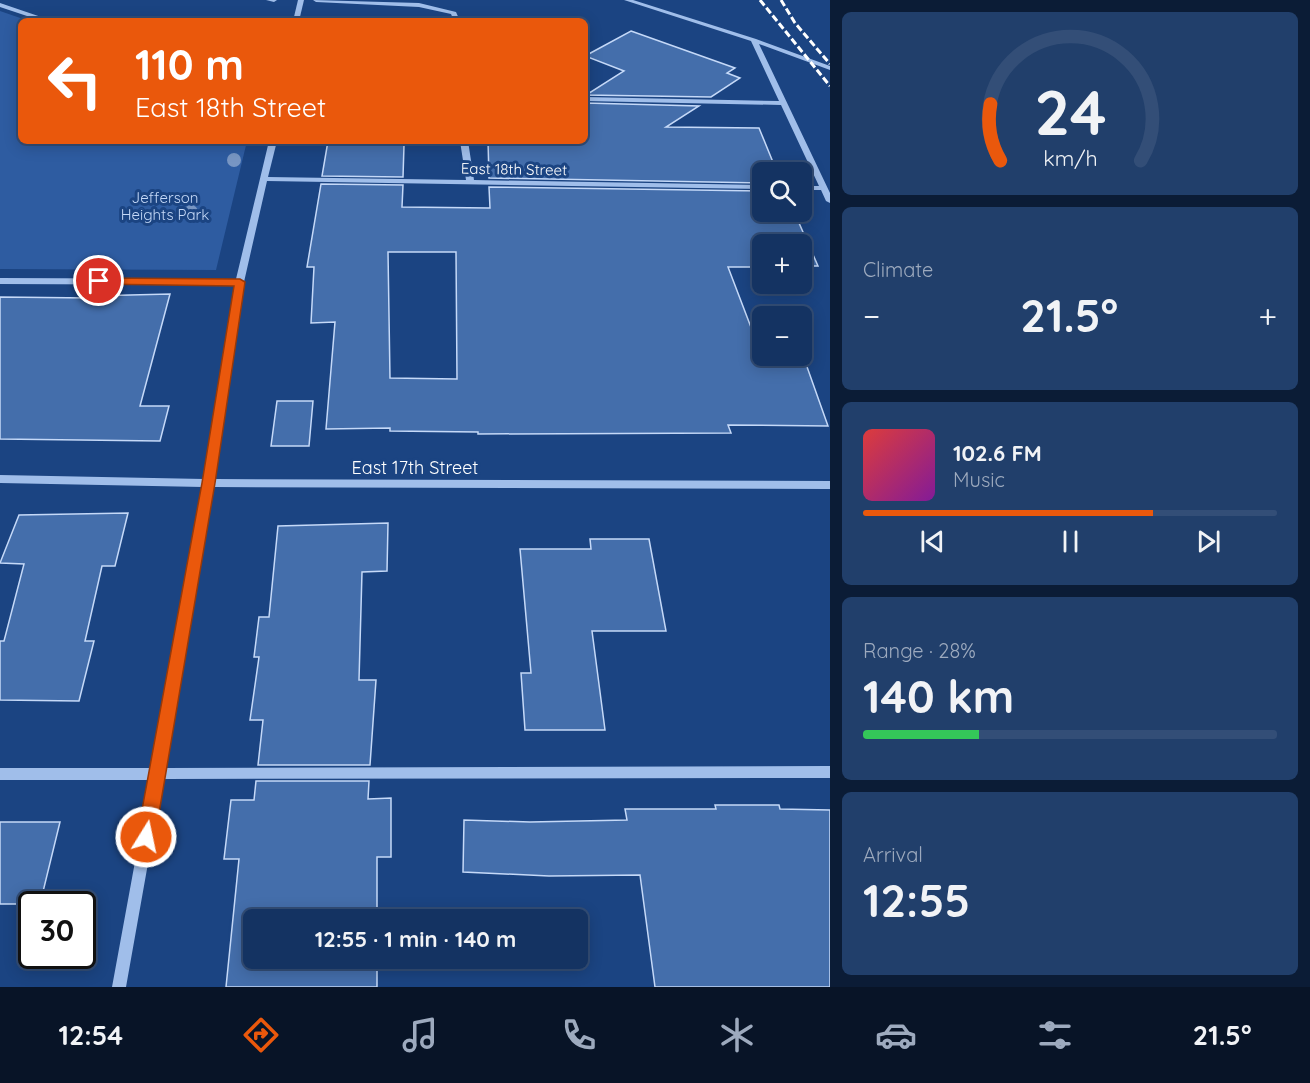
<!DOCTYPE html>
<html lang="en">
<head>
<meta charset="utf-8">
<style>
  :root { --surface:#143362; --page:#213f6b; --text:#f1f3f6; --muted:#9daabe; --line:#334e77; --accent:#ea580c }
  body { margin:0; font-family:Quicksand,sans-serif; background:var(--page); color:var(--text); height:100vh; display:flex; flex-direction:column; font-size:22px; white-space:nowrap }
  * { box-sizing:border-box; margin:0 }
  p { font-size:20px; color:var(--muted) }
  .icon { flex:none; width:33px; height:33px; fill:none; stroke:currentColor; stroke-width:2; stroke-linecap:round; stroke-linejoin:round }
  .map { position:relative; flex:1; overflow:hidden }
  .details { display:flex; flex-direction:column; gap:12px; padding:12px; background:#0b1c36; width:480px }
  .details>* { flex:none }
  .hud { position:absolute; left:18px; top:18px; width:570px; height:126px; border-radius:9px; box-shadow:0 3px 15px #0003,0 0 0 2px var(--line); background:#ea580c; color:#fff; overflow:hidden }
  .controls { position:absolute; left:752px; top:162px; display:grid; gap:12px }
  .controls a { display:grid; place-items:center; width:60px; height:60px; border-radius:9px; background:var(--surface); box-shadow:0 3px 15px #0003,0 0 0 2px var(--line); font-size:30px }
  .speed { position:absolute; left:18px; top:891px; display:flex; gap:12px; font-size:30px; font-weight:700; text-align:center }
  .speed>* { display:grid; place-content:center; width:78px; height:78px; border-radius:50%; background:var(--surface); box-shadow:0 3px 15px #0003,0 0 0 2px var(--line); line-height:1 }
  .speed .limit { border:3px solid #111; border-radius:9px; background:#fff; color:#111 }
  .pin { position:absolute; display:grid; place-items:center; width:51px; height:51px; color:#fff; margin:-26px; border:3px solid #fff; border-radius:50%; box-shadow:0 2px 6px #0007 }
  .me { position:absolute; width:66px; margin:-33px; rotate:10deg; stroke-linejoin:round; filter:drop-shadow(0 0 4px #0008) }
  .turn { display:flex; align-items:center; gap:21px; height:126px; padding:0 18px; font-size:27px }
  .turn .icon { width:78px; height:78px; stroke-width:2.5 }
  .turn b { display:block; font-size:42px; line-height:51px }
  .big { font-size:45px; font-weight:800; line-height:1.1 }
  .details .widget { flex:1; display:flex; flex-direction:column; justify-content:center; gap:9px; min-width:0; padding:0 21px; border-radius:9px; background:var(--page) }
  .details .dial { align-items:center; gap:0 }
  .dial svg { height:156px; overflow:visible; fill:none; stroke:var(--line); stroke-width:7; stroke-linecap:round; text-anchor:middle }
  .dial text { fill:var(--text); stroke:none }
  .song { display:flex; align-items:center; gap:18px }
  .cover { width:72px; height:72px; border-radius:9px; background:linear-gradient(135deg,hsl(0 70% 55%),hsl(290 70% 35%)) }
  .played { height:6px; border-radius:3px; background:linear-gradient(90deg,var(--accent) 70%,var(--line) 70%) }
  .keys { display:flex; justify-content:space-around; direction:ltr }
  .heat { display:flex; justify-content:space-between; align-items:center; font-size:33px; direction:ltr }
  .charge { height:9px; border-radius:4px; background:linear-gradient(90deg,#34c759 28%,var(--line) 0) }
  .trip { position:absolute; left:243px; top:909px; width:345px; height:60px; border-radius:9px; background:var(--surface); box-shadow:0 3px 15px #0003,0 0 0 2px var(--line); font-weight:800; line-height:60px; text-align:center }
  .menu { display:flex; height:96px; justify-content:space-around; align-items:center; background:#081427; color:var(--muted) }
  .menu .icon { width:42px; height:42px }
  .menu .active { color:var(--accent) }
  .menu b { font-size:27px; color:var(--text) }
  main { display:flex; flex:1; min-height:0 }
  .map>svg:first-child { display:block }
  .green { fill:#2e5ca1 }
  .building { fill:#446eab; stroke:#c5d9f8; stroke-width:1.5; fill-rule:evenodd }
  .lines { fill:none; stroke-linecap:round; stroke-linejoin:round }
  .minor { fill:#a0beea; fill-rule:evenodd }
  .rail { stroke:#fff; stroke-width:3; stroke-dasharray:7 3; stroke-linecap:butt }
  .tree { fill:#7896c3 }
  .route { fill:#ea580c; stroke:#983908; stroke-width:1.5 }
  .labels { text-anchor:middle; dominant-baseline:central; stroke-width:6; stroke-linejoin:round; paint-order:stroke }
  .far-street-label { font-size:15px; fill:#fff; stroke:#1b4482 }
  .far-park-label { font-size:15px; fill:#c5d9f8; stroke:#1b4482 }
  .street-label { font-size:18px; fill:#fff; stroke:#1b4482 }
</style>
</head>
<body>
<main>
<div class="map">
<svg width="830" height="987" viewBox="0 0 830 987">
  <rect width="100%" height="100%" fill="#1b4482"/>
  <path class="green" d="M0,11L29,21H21V141H247L216,270L0,269Z"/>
  <g class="building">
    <path d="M631,31L735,68L727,73L740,78L711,97L586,95L624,71L585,56Z"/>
    <path d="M585,103L699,106L666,127L759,128L777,172H762V183L489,178L488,141H585Z"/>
    <path d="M328,141H395V145H404L403,177L322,176Z"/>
    <path d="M321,184L403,185L402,207L490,208L489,187L762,191V212H793L795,214L818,266H801V244H762V267H728L765,364H806L828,426L728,425L731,433L478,434V432L390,431V428L326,429L335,322L311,323L314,267H307ZM388,252H456L457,379L390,378Z"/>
    <path d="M170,294L140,406H169L160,441L0,439V297L90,298V296Z"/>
    <path d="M277,401H313L309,446H271Z"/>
    <path d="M128,513L115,566H102L85,641H94L79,701L0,700V641H4L24,564L0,563L19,515Z"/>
    <path d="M388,523L387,571L362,572L359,680H376L370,765H258L263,720H250L259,657H254L259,617H269L278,526Z"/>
    <path d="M590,539H649L666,631H592L605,730H525L521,673H531L520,549H591Z"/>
    <path d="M256,781H369L368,799L391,798V857H377V920H254V958H377V987H226L239,859H224L231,800H254Z"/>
    <path d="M715,805H779L780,809L830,810V987H655L640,875L549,876L463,872L464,820L530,822L627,820L625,809H716Z"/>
    <path d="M0,822H60L40,904H0Z"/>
  </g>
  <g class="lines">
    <g class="minor">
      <path d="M266,0H277L274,2Z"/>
      <path d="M298,0H304L299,21H293Z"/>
      <path d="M313,0L419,3L456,12L460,21H454L451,14L419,7L316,2Z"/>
      <path d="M624,0H633L756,39L830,66V70L759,44L830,193V203L826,201L821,190H801V186H819L781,105L585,101V97L779,101L751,41Z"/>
      <path d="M0,3L50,20L51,21H42L0,7Z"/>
      <path d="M269,141H277L268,177L466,180L460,141H468L474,180L762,185V189L267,181L244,282L215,479L830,481V489L214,487L165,768L830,766V778L163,779L126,987H112L150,780H0V768H152L203,487L0,483V475L204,479L235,285L0,284V278L236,279Z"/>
    </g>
    <g class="rail">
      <path d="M760,0L830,86"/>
      <path d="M781,0L795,23L830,64"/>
    </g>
  </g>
  <g class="tree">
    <circle cx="234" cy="160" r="7"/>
    <circle cx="191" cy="212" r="7"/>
  </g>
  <path class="route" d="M99,278L240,279L245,282L215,483L155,837L152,843L146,846L140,843L137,837L202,483L234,286L95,284L94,281Z"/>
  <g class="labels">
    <g class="far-street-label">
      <text transform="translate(514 169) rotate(1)">East 18th Street</text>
    </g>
    <g class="far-park-label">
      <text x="165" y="197">Jefferson<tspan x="165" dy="17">Heights Park</tspan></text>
    </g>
    <g class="street-label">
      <text x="415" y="467">East 17th Street</text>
    </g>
  </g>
</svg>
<div class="controls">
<a><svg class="icon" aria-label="search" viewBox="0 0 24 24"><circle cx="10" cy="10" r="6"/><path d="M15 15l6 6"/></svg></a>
<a>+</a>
<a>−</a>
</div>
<div class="speed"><div class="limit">30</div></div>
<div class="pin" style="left:99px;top:281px;background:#d93025"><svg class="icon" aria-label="arrive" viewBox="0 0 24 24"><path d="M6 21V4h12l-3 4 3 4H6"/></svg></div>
<svg class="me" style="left:146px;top:837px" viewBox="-20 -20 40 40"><circle r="17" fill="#ea580c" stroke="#fff" stroke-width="3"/><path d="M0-11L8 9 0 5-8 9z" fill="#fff"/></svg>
<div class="trip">12:55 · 1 min · 140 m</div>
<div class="hud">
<div class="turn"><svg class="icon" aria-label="left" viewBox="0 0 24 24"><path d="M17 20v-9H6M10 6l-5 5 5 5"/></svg><div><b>110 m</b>East 18th Street</div></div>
</div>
</div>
<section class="details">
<div class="widget dial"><svg viewBox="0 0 100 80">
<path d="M14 69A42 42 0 1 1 86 69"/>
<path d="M14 69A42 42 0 0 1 9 40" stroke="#ea580c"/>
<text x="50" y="56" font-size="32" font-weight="700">24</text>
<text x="50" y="72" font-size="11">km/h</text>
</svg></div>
<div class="widget"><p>Climate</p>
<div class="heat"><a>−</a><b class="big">21.5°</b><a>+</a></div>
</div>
<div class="widget">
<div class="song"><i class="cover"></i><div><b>102.6 FM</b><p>Music</p></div></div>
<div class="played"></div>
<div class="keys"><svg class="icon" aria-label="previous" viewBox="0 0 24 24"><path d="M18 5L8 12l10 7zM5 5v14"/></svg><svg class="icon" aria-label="pause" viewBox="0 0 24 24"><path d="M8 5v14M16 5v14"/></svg><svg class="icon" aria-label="next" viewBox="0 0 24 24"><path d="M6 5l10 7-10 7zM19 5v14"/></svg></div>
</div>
<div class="widget"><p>Range · 28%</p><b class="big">140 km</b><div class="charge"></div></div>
<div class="widget"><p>Arrival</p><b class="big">12:55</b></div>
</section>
</main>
<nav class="menu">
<b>12:54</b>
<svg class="icon active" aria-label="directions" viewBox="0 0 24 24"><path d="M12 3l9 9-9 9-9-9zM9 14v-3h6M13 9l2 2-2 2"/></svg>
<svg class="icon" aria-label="music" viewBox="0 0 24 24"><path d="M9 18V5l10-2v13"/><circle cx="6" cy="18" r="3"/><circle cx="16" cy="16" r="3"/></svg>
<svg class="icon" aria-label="phone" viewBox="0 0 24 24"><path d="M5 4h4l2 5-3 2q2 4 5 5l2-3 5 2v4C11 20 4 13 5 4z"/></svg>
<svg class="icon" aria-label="climate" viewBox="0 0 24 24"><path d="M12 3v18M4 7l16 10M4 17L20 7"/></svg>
<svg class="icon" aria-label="car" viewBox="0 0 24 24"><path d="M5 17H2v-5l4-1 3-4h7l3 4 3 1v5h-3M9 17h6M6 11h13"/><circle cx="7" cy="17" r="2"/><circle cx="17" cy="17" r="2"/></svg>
<svg class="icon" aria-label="filters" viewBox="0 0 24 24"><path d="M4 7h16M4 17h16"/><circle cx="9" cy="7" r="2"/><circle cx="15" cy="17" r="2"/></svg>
<b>21.5°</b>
</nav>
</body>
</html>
